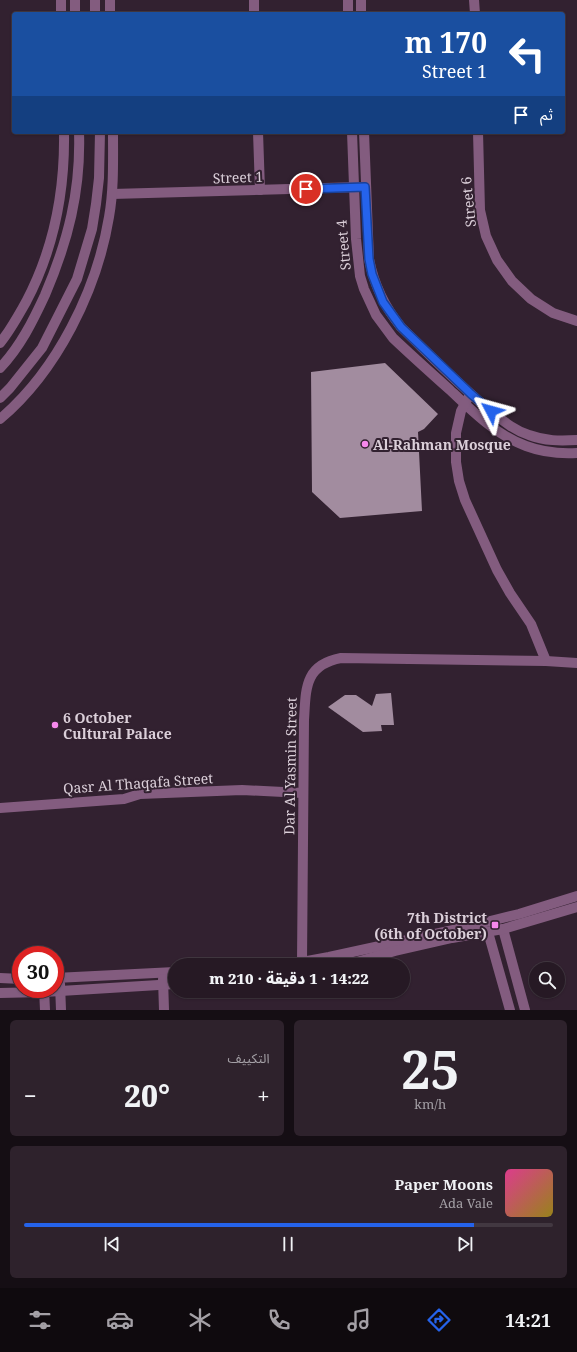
<!DOCTYPE html>
<html lang="ar">
<head>
<meta charset="utf-8">
<style>
  :root { --surface:#261924; --page:#2e222c; --text:#f1f3f6; --muted:#a4a0a6; --line:#423841; --accent:#2563eb }
  body { margin:0; font-family:"Noto Serif","Noto Sans Arabic",serif; background:var(--page); color:var(--text); direction:rtl; height:100vh; display:flex; flex-direction:column; font-size:15px; white-space:nowrap }
  * { box-sizing:border-box; margin:0 }
  p { font-size:13px; color:var(--muted) }
  .icon { flex:none; width:22px; height:22px; fill:none; stroke:currentColor; stroke-width:2; stroke-linecap:round; stroke-linejoin:round }
  .map { position:relative; height:1010px; overflow:hidden; direction:ltr }
  .details { display:flex; flex-direction:column; gap:10px; padding:10px; background:#150e14; flex:1 }
  .details>* { flex:none }
  .top-card { position:absolute; left:12px; top:12px; width:553px; height:122px; border-radius:4px; box-shadow:0 1px 3px #0004,0 0 0 1px var(--line); direction:rtl; background:#1a4fa0; color:#fff; overflow:hidden }
  .fabs { position:absolute; left:529px; top:962px; display:grid; gap:8px }
  .fabs a { display:grid; place-items:center; width:36px; height:36px; border-radius:50%; background:var(--surface); box-shadow:0 1px 3px #0004,0 0 0 1px var(--line); font-size:20px }
  .speed { position:absolute; left:12px; top:946px; display:flex; gap:8px; font-size:20px; font-weight:700; text-align:center }
  .speed>* { display:grid; place-content:center; width:52px; height:52px; border-radius:50%; background:var(--surface); box-shadow:0 1px 3px #0004,0 0 0 1px var(--line); line-height:1 }
  .speed .limit { border:6px solid #d22; background:#fff; color:#111 }
  .pin { position:absolute; display:grid; place-items:center; width:34px; height:34px; color:#fff; margin:-17px; border:2px solid #fff; border-radius:50%; box-shadow:0 1px 4px #0007 }
  .me { position:absolute; width:44px; margin:-22px; rotate:309deg; stroke-linejoin:round; filter:drop-shadow(0 0 3px #0008) }
  .turn { display:flex; align-items:center; gap:14px; height:84px; padding:0 12px; font-size:18px }
  .turn .icon { width:52px; height:52px; stroke-width:2.5 }
  .turn b { display:block; font-size:28px; line-height:34px }
  .then { display:flex; align-items:center; height:38px; padding:0 12px; background:#0003; gap:8px; font-size:15px }
  .big { font-size:30px; font-weight:800; line-height:1.1 }
  .details .card { flex:1; display:flex; flex-direction:column; justify-content:center; gap:6px; min-width:0; padding:0 14px; border-radius:6px; background:var(--page) }
  .details .dial { align-items:center; gap:0 }
  .dial b { font-size:52px; line-height:1 }
  .song { display:flex; align-items:center; gap:12px }
  .cover { width:48px; height:48px; border-radius:6px; background:linear-gradient(135deg,hsl(330 70% 55%),hsl(50 70% 35%)) }
  .played { height:4px; border-radius:2px; background:linear-gradient(90deg,var(--accent) 85%,var(--line) 85%) }
  .keys { display:flex; justify-content:space-around; direction:ltr }
  .heat { display:flex; justify-content:space-between; align-items:center; font-size:22px; direction:ltr }
  .details .tiles { flex:1; display:grid; gap:10px; grid-template-columns:1fr 1fr }
  .card:last-child { grid-column:span 2 }
  .trip { position:absolute; left:168px; top:958px; width:242px; height:40px; border-radius:20px; background:var(--surface); box-shadow:0 1px 3px #0004,0 0 0 1px var(--line); font-weight:800; line-height:40px; text-align:center; direction:rtl }
  .menu { display:flex; height:64px; justify-content:space-around; align-items:center; background:#0f0a0e; color:var(--muted) }
  .menu .icon { width:28px; height:28px }
  .menu .on { color:var(--accent) }
  .menu b { font-size:18px; color:var(--text) }
  .map>svg:first-child { display:block }
  .building { fill:#a28c9f }
  .lines { fill:none; stroke-linecap:round; stroke-linejoin:round }
  .minor { stroke:#835c7f; stroke-width:10 }
  .route-casing { stroke:#184099; stroke-width:10 }
  .route { stroke:#2563eb; stroke-width:7 }
  .poi-dot { fill:#f688ec; stroke:#322130; stroke-width:1.5 }
  .labels { text-anchor:middle; dominant-baseline:central; stroke-width:4; stroke-linejoin:round; paint-order:stroke }
  .street-label { font-size:14px; fill:#dbcfd9; stroke:#322130 }
  .poi-label { font-size:14px; font-weight:bold; fill:#dbcfd9; stroke:#322130; text-anchor:start }
</style>
</head>
<body>
<div class="map">
<svg width="577" height="1010" viewBox="0 0 577 1010">
  <rect width="100%" height="100%" fill="#322130"/>
  <g class="building">
    <path d="M385,363L438,414L424,429L418,432L422,511L340,518L312,492L311,372Z"/>
    <path d="M391,693L394,725H381L382,731L363,732L328,707L345,695H356L372,706L376,694Z"/>
  </g>
  <g class="lines">
    <g class="minor">
      <path d="M61,0V14"/>
      <path d="M75,0V14"/>
      <path d="M95,0V14"/>
      <path d="M110,0V14"/>
      <path d="M254,0V14"/>
      <path d="M348,0V14"/>
      <path d="M361,0V14"/>
      <path d="M474,0L475,14"/>
      <path d="M258,132L260,190"/>
      <path d="M352,132L356,239L360,276L364,289L376,315L393,338C412,356 431,373 450,390C472,411 496,435 526,446C542,452 560,454 577,453"/>
      <path d="M364,132L369,259C374,285 384,306 401,327C430,355 457,383 488,409C501,419 513,430 529,435C545,441 560,441 577,440"/>
      <path d="M478,132L480,210L486,236L497,260L512,281L531,299L553,313L577,321"/>
      <path d="M112,194L360,187"/>
      <path d="M0,343C10,331 18,316 26,302C54,249 65,192 64,132"/>
      <path d="M0,368C20,347 33,321 45,295C68,241 81,191 79,132"/>
      <path d="M0,398L10,388L42,348L77,279L92,229L96,204L99,178L100,132"/>
      <path d="M468,398L461,411L456,433V462L459,481L465,500L497,570L510,593L531,624L546,661"/>
      <path d="M0,419C57,371 97,290 109,217C114,189 113,160 113,132"/>
      <path d="M0,808L124,799L140,794L242,790L303,793"/>
      <path d="M503,929L525,1010"/>
      <path d="M488,932L510,1010"/>
      <path d="M302,962L304,720C306,689 304,665 341,658L546,661L577,663"/>
      <path d="M267,965L302,962L329,957L458,929L519,914L577,896"/>
      <path d="M346,965L395,951L452,938L503,929L577,907"/>
      <path d="M0,978L21,979"/>
      <path d="M55,978L175,972"/>
      <path d="M163,979L164,1010"/>
      <path d="M60,984L61,1010"/>
      <path d="M44,989L45,1010"/>
      <path d="M0,993L44,992L175,984"/>
    </g>
  </g>
  <g class="lines">
    <g class="route-casing">
      <path id="route" d="M306,189L365,187L369,259L372,274L383,302L401,327L471,394L491,411"/>
    </g>
    <use href="#route" class="route"/>
  </g>
  <g class="poi-dot">
    <circle cx="365" cy="444" r="4"/>
    <circle cx="55" cy="725" r="4"/>
    <rect x="491" y="921" width="8" height="8" rx="2"/>
  </g>
  <g class="labels">
    <g class="street-label">
      <text transform="translate(238 177) rotate(-2)">Street 1</text>
      <text transform="translate(468 202) rotate(-96)">Street 6</text>
      <text transform="translate(343 245) rotate(-95)">Street 4</text>
      <text transform="translate(290 766) rotate(-89)">Dar Al Yasmin Street</text>
      <text transform="translate(138 783) rotate(-4)">Qasr Al Thaqafa Street</text>
    </g>
    <g class="poi-label">
      <text x="373" y="444">Al-Rahman Mosque</text>
      <text x="63" y="717">6 October<tspan x="63" dy="16">Cultural Palace</tspan></text>
      <text x="487" y="917" text-anchor="end">7th District<tspan x="487" dy="16">(6th of October)</tspan></text>
    </g>
  </g>
</svg>
<div class="fabs">
<a><svg class="icon" aria-label="search" viewBox="0 0 24 24"><circle cx="10" cy="10" r="6"/><path d="M15 15l6 6"/></svg></a>
</div>
<div class="speed"><div class="limit">30</div></div>
<div class="pin" style="left:306px;top:189px;background:#d93025"><svg class="icon" aria-label="arrive" viewBox="0 0 24 24"><path d="M6 21V4h12l-3 4 3 4H6"/></svg></div>
<svg class="me" style="left:491px;top:411px" viewBox="-20 -20 40 40"><path d="M0-17L14 15 0 8-14 15z" fill="#2563eb" stroke="#fff" stroke-width="4"/></svg>
<div class="trip">14:22 · 1 دقيقة · 210 m</div>
<div class="top-card">
<div class="turn"><svg class="icon" aria-label="left" viewBox="0 0 24 24"><path d="M17 20v-9H6M10 6l-5 5 5 5"/></svg><div><b>170 m</b>Street 1</div></div>
<div class="then">ثم<svg class="icon" aria-label="arrive" viewBox="0 0 24 24"><path d="M6 21V4h12l-3 4 3 4H6"/></svg></div>
</div>
</div>
<section class="details">
<div class="tiles">
<div class="card dial"><b>25</b><p>km/h</p></div>
<div class="card"><p>التكييف</p>
<div class="heat"><a>−</a><b class="big">20°</b><a>+</a></div>
</div>
<div class="card">
<div class="song"><i class="cover"></i><div><b>Paper Moons</b><p>Ada Vale</p></div></div>
<div class="played"></div>
<div class="keys"><svg class="icon" aria-label="previous" viewBox="0 0 24 24"><path d="M18 5L8 12l10 7zM5 5v14"/></svg><svg class="icon" aria-label="pause" viewBox="0 0 24 24"><path d="M8 5v14M16 5v14"/></svg><svg class="icon" aria-label="next" viewBox="0 0 24 24"><path d="M6 5l10 7-10 7zM19 5v14"/></svg></div>
</div>
</div>
</section>
<nav class="menu">
<b>14:21</b>
<svg class="icon on" aria-label="directions" viewBox="0 0 24 24"><path d="M12 3l9 9-9 9-9-9zM9 14v-3h6M13 9l2 2-2 2"/></svg>
<svg class="icon" aria-label="music" viewBox="0 0 24 24"><path d="M9 18V5l10-2v13"/><circle cx="6" cy="18" r="3"/><circle cx="16" cy="16" r="3"/></svg>
<svg class="icon" aria-label="phone" viewBox="0 0 24 24"><path d="M5 4h4l2 5-3 2q2 4 5 5l2-3 5 2v4C11 20 4 13 5 4z"/></svg>
<svg class="icon" aria-label="climate" viewBox="0 0 24 24"><path d="M12 3v18M4 7l16 10M4 17L20 7"/></svg>
<svg class="icon" aria-label="car" viewBox="0 0 24 24"><path d="M5 17H2v-5l4-1 3-4h7l3 4 3 1v5h-3M9 17h6M6 11h13"/><circle cx="7" cy="17" r="2"/><circle cx="17" cy="17" r="2"/></svg>
<svg class="icon" aria-label="filters" viewBox="0 0 24 24"><path d="M4 7h16M4 17h16"/><circle cx="9" cy="7" r="2"/><circle cx="15" cy="17" r="2"/></svg>
</nav>
</body>
</html>
